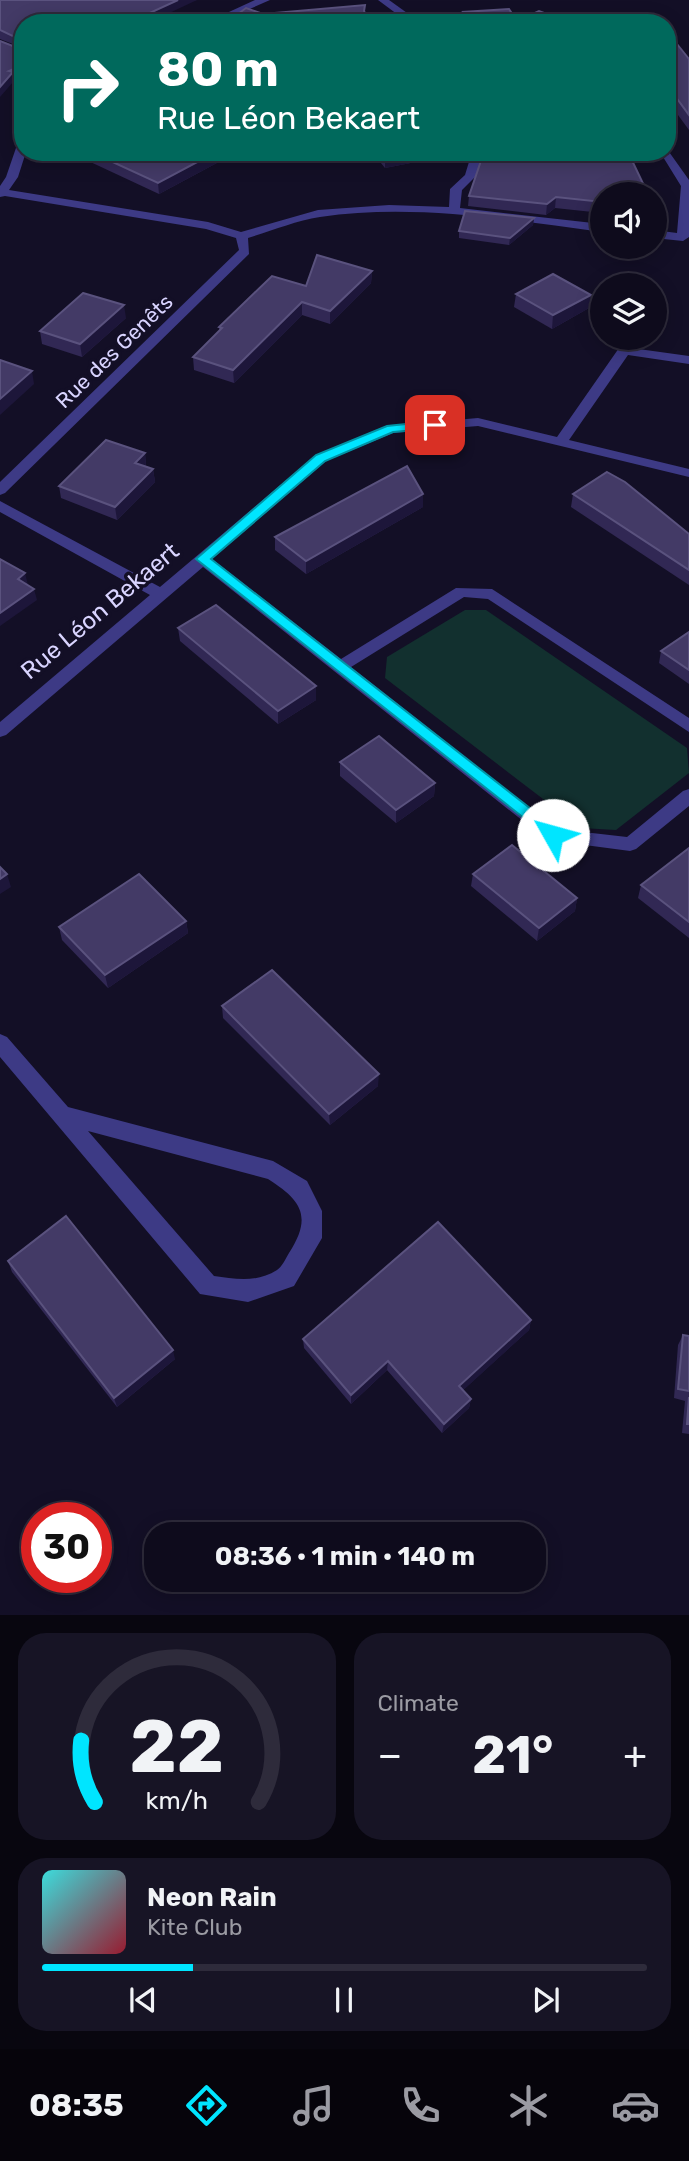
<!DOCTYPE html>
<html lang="en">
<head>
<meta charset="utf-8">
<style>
  :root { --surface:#0e0b1c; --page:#171425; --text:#f1f3f6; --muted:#9b9ba3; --line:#2e2b3b; --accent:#00e5ff }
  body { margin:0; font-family:Rubik,sans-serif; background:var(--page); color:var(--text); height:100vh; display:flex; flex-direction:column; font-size:26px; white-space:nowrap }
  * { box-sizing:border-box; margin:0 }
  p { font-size:23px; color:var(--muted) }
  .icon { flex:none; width:38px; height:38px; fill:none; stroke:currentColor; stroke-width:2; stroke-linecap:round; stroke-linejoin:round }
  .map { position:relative; height:1615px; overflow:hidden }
  .side { display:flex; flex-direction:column; gap:18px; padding:18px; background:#08060f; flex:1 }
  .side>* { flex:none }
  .guide { position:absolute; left:14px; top:14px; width:662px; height:147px; border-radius:28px; box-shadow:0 4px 18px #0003,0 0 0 2px var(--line); background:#00695c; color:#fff; overflow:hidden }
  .controls { position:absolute; left:590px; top:182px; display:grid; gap:14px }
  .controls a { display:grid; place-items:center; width:77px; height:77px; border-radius:50%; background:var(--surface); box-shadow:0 4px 18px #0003,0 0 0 2px var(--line); font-size:35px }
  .speed { position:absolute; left:21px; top:1502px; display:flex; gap:14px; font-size:35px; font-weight:700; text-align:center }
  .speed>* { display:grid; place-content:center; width:91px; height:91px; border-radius:50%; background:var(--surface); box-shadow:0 4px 18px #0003,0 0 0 2px var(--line); line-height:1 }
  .speed .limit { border:10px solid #d22; background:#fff; color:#111 }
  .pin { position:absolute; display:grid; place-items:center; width:60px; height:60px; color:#fff; margin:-30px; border-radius:14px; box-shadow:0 4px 10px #0006 }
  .me { position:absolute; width:77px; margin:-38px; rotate:308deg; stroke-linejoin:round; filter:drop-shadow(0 0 5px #0008) }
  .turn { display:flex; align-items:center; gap:24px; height:147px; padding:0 28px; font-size:32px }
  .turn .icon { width:91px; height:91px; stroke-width:2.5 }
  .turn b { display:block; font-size:49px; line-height:60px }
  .big { font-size:52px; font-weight:700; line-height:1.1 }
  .side .widget { flex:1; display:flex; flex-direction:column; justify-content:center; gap:10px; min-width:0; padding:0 24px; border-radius:28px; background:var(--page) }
  .side .dial { align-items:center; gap:0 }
  .dial svg { height:182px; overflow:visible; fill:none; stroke:var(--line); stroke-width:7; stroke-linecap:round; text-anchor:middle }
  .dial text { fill:var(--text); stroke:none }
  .song { display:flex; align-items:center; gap:21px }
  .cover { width:84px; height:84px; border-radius:10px; background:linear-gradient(135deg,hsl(180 70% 55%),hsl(350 70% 35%)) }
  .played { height:7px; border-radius:4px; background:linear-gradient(90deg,var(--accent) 25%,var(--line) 25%) }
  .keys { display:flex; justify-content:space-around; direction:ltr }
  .heat { display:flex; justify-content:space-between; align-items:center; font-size:38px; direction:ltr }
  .side .tiles { flex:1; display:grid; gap:18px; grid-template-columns:1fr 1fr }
  .widget:last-child { grid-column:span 2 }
  .trip { position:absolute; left:144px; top:1522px; width:402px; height:70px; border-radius:28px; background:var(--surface); box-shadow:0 4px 18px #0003,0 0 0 2px var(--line); font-weight:700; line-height:70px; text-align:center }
  .dock { display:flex; height:112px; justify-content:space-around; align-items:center; background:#06040b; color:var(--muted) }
  .dock .icon { width:49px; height:49px }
  .dock .active { color:var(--accent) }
  .dock b { font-size:32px; color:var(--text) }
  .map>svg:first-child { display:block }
  .green { fill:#12302f }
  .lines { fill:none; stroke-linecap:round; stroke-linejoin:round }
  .minor { fill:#3d3a85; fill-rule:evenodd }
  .wall { fill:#312854 }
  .shaded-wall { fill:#1d163a }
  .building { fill:#433a66; stroke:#5a527e; stroke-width:2 }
  .route { fill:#00e5ff; stroke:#0095a6; stroke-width:2 }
  .labels { text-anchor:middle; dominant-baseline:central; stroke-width:7; stroke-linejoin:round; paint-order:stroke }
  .far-street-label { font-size:21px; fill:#d9d4ff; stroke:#130f26 }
  .street-label { font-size:24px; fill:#d9d4ff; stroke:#130f26 }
</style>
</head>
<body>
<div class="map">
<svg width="689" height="1615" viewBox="0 0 689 1615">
  <rect width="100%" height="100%" fill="#130f26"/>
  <path class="green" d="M465,610H486L687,748L689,773L616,830L581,828L385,678L387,657Z"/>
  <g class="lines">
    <g class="minor">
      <path d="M255,0H270L218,23H205Z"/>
      <path d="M378,0H389L421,23H409Z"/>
      <path d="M23,142V152H26L18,177L9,190L208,222L241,232L318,210L389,205L449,207L450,189L465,175L472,152H484L476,176L462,190L460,208L602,224V232C509,220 414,203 320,217C295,221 271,231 248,238L249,254L5,493L0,495V482L239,250L236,238L206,229L5,196L0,197V186L6,177L17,145Z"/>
      <path d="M667,149L689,180V237L683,241L654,238V230L677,233L681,186L660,152H667Z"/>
      <path d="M624,347L689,356V364L628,355L569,440L689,469V477L478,426L393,433L326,461L212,559L341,659L456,588L492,589L689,718V732L488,599L464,597L351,667L557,829L627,837L683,791L689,789V806L636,849L630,851L547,840L203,567L6,735L0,737V722L150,595L0,512V501L160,587L316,455L386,426L478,418L557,437L619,348Z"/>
      <path d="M0,1034L7,1037L68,1107L273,1161L307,1181L322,1211V1238L294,1286L248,1302L200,1294L0,1057ZM88,1131L268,1179C301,1200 313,1216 289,1253C286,1258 282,1267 277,1270C257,1283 235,1279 214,1276Z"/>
    </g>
  </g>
  <g class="wall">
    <path d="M0,0H197L23,23V48L0,39Z"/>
    <path d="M463,12L517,21L566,23H463Z"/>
    <path d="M667,36L689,59V130L667,100Z"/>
    <path d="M69,152H227L228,157L159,194Z"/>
    <path d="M372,152H467L385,168Z"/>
    <path d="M602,194V213L555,208L546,215L468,206L469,196Z"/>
    <path d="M534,218L533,225L509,245L459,238V231Z"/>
    <path d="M372,271L371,283L330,324L302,315L234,383L194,370L193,357L219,331V327L306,286Z"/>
    <path d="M516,294L591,295L589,308L552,329L514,307Z"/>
    <path d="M126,318L82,357L42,344L40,331Z"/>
    <path d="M145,453L146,466L153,469L155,482L117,520L61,498L59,486Z"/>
    <path d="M573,494L689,534V585L571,507Z"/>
    <path d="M423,507L306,574L275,550V537Z"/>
    <path d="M178,628L316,686V700L278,724L180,641Z"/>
    <path d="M689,632V684L659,663L661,651Z"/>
    <path d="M340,762L435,783L434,796L396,823L340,776Z"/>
    <path d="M689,848V938L638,898L641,885Z"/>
    <path d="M473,874L577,898L575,911L537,941L471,886Z"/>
    <path d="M186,921L188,933L108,988L62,940L59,927Z"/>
    <path d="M222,1006L378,1086L330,1125L223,1018Z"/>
    <path d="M8,1261L175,1359L117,1407L12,1272Z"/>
    <path d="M531,1320L529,1330L463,1390L471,1399L469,1408L442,1433L387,1370L351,1404L304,1348L303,1339Z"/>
    <path d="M683,1335L689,1336V1434L682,1433L685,1401L674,1398L678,1345Z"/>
  </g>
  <g class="shaded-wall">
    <path d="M178,0H197L148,23H128Z"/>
    <path d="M23,65V75L14,78V81L0,97V87L9,71Z"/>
    <path d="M216,152H227L228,157L159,194L158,183Z"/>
    <path d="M412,152H467L385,168V157Z"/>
    <path d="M556,197L555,208L546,215L547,204Z"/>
    <path d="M534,218L533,225L509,245L510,238Z"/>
    <path d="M372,271L371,283L330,324V311Z"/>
    <path d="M591,295L589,308L552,329L553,315Z"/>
    <path d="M302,302V315L234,383L233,370Z"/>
    <path d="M124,305L126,318L82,357L80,344Z"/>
    <path d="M32,371L34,384L0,415V399Z"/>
    <path d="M145,453L146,466L137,475L135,463Z"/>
    <path d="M153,469L155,482L117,520L115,507Z"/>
    <path d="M423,494V507L306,574V561Z"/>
    <path d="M25,573L28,585L18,579Z"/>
    <path d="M34,589L37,600L0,626V613Z"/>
    <path d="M316,686V700L278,724V711Z"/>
    <path d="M435,783L434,796L396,823V810Z"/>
    <path d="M7,874L11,887L0,894V879Z"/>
    <path d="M577,898L575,911L537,941L539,928Z"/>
    <path d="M186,921L188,933L108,988L105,975Z"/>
    <path d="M379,1074L378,1086L330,1125L329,1114Z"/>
    <path d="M531,1320L529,1330L458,1395L459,1386Z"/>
    <path d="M173,1350L175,1359L117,1407L114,1398Z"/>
    <path d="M388,1361L387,1370L351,1404V1395Z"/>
    <path d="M471,1399L469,1408L442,1433L444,1424Z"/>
  </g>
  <g class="building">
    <path d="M0,0H178L128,23H23V41L0,30Z"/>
    <path d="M365,5L364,11L369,23H226L246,8L263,14Z"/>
    <path d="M509,9L517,21L539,11L566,21V23H469L463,12Z"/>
    <path d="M669,34L689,59V115L667,85V36Z"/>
    <path d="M0,41L23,50V65L9,71L13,72L0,87Z"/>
    <path d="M91,152H216L158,183Z"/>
    <path d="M381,152H412L385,157Z"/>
    <path d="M484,152H628L648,194H602V202L556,197L547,204L469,196Z"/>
    <path d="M465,211L534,218L510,238L459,231Z"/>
    <path d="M317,255L372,271L330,311L302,302L233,370L193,357L222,328L219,327L272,276L306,286Z"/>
    <path d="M553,274L591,295L553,315L516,294Z"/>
    <path d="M83,293L124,305L80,344L40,331Z"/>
    <path d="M0,360L32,371L0,399Z"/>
    <path d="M106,440L145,453L135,463L153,469L115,507L59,486Z"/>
    <path d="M407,466L423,494L306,561L275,537Z"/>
    <path d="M607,472L625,482L689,534V570L573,494Z"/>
    <path d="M0,559L25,573L18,579L34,589L0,613Z"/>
    <path d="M216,605L316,686L278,711L178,628Z"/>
    <path d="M689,632V670L661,651Z"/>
    <path d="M379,736L435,783L396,810L340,762Z"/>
    <path d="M512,845L577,898L539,928L473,874Z"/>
    <path d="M689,848V922L641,885Z"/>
    <path d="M0,867L7,874L0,879Z"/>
    <path d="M139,874L186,921L105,975L59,927Z"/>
    <path d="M272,970L379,1074L329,1114L222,1006Z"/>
    <path d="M66,1216L173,1350L114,1398L8,1261Z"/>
    <path d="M438,1222L531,1320L459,1386L471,1399L444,1424L388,1361L351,1395L303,1339Z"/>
    <path d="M683,1335L689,1336V1391L678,1389Z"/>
    <path d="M689,1397V1424H687Z"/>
  </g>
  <path class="route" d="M435,421L439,423V428L393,432L325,461L211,559L558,830L561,835L553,841L196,559L316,455L387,426Z"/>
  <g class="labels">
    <g class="far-street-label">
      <text transform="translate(114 351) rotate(-44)">Rue des Genêts</text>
    </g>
    <g class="street-label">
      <text transform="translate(100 611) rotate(-40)">Rue Léon Bekaert</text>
    </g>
  </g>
</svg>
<div class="controls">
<a><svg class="icon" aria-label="sound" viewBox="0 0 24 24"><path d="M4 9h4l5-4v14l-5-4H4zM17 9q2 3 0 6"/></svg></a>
<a><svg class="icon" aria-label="layers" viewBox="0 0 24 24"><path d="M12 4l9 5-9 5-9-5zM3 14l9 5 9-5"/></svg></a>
</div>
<div class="speed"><div class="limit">30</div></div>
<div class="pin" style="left:435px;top:425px;background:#d93025"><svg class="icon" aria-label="arrive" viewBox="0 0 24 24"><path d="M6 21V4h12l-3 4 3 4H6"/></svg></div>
<svg class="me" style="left:553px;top:835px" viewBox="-20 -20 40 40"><circle r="19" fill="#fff"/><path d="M0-13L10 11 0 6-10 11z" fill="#00e5ff"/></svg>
<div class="trip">08:36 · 1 min · 140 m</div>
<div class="guide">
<div class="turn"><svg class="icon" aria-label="right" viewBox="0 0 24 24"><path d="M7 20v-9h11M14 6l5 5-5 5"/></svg><div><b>80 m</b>Rue Léon Bekaert</div></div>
</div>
</div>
<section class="side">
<div class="tiles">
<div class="widget dial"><svg viewBox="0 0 100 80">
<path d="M14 69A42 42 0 1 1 86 69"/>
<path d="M14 69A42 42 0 0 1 8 42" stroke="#00e5ff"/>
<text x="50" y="56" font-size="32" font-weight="700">22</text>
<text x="50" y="72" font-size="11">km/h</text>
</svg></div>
<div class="widget"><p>Climate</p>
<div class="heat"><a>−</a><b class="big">21°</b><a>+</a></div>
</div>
<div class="widget">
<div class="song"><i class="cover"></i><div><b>Neon Rain</b><p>Kite Club</p></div></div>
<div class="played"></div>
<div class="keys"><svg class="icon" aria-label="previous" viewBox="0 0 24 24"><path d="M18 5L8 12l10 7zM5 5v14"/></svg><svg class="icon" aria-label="pause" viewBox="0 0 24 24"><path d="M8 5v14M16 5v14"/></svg><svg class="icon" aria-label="next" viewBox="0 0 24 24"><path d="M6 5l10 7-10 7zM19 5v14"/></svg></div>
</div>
</div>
</section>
<nav class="dock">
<b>08:35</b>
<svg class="icon active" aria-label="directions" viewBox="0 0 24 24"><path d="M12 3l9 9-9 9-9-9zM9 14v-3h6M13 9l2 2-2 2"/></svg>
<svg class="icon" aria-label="music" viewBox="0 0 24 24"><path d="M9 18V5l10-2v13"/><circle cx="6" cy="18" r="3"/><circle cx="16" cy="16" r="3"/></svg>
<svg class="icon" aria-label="phone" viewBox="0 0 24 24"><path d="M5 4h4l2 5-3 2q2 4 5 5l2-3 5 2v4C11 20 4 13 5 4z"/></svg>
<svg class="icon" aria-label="climate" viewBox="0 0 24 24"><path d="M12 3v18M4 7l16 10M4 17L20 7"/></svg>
<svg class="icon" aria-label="car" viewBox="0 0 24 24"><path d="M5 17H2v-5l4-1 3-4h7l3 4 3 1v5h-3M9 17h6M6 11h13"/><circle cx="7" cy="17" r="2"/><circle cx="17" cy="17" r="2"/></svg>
</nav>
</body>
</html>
